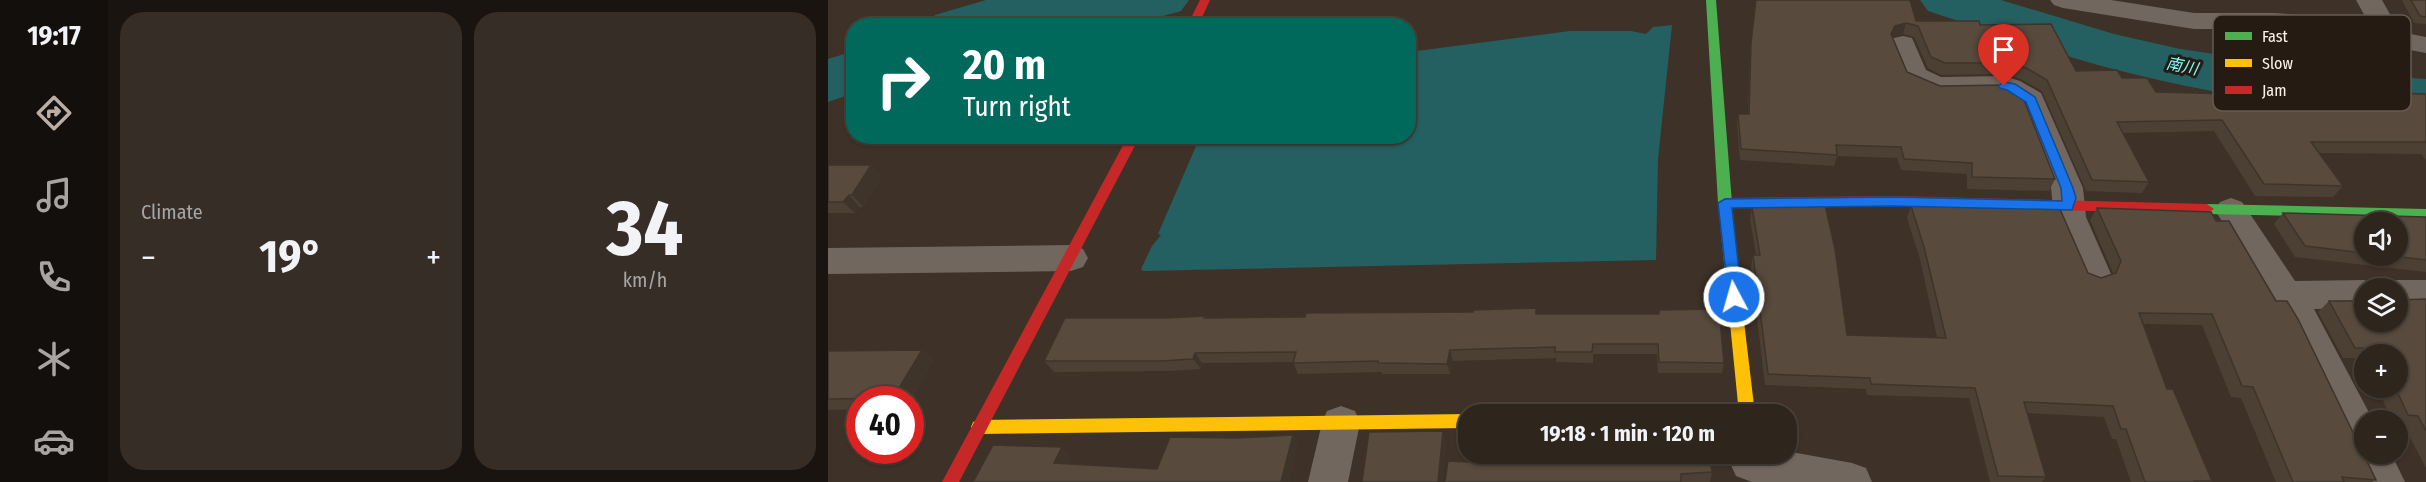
<!DOCTYPE html>
<html lang="en">
<head>
<meta charset="utf-8">
<style>
  :root { --surface:#2e251d; --page:#362d26; --text:#f1f3f6; --muted:#a7a5a4; --line:#49423b; --accent:#baaea4 }
  body { margin:0; font-family:"Fira Sans Condensed","Noto Sans JP",sans-serif; background:var(--page); color:var(--text); height:100vh; display:flex; flex-direction:column; font-size:22px; white-space:nowrap }
  * { box-sizing:border-box; margin:0 }
  p { font-size:20px; color:var(--muted) }
  .icon { flex:none; width:33px; height:33px; fill:none; stroke:currentColor; stroke-width:2; stroke-linecap:round; stroke-linejoin:round }
  .map { position:relative; flex:1; overflow:hidden }
  .details { display:flex; flex-direction:column; gap:12px; padding:12px; background:#191410; width:720px }
  .details>* { flex:none }
  .banner { position:absolute; left:18px; top:18px; width:570px; height:126px; border-radius:24px; box-shadow:0 2px 4px #0004,0 0 0 2px var(--line); background:#00695c; color:#fff; overflow:hidden }
  .tools { position:absolute; left:1526px; top:212px; display:grid; gap:12px }
  .tools a { display:grid; place-items:center; width:54px; height:54px; border-radius:50%; background:var(--surface); box-shadow:0 2px 4px #0004,0 0 0 2px var(--line); font-size:30px }
  .speed { position:absolute; left:18px; top:386px; display:flex; gap:12px; font-size:30px; font-weight:700; text-align:center }
  .speed>* { display:grid; place-content:center; width:78px; height:78px; border-radius:50%; background:var(--surface); box-shadow:0 2px 4px #0004,0 0 0 2px var(--line); line-height:1 }
  .speed .limit { border:9px solid #d22; background:#fff; color:#111 }
  .pin { position:absolute; display:grid; place-items:center; width:51px; height:51px; color:#fff; margin:-62px -26px; border-radius:50% 50% 50% 0; rotate:-45deg; box-shadow:0 0 6px #0007 }
  .pin .icon { rotate:45deg }
  .me { position:absolute; width:66px; margin:-33px; rotate:354deg; stroke-linejoin:round; filter:drop-shadow(0 0 4px #0008) }
  .turn { display:flex; align-items:center; gap:21px; height:126px; padding:0 18px; font-size:27px }
  .turn .icon { width:78px; height:78px; stroke-width:2.5 }
  .turn b { display:block; font-size:42px; line-height:51px }
  .big { font-size:45px; font-weight:700; line-height:1.1 }
  .details .card { flex:1; display:flex; flex-direction:column; justify-content:center; gap:9px; min-width:0; padding:0 21px; border-radius:24px; background:var(--page) }
  .details .dial { align-items:center; gap:0 }
  .dial b { font-size:78px; line-height:1 }
  .heat { display:flex; justify-content:space-between; align-items:center; font-size:33px; direction:ltr }
  .details .tiles { flex:1; display:grid; gap:12px; grid-template-columns:repeat(2,1fr) }
  .trip { position:absolute; left:630px; top:404px; width:339px; height:60px; border-radius:24px; background:var(--surface); box-shadow:0 2px 4px #0004,0 0 0 2px var(--line); font-weight:700; line-height:60px; text-align:center }
  main { display:flex; flex:1; min-height:0 }
  .tabs { display:flex; flex-direction:column; width:108px; justify-content:space-around; align-items:center; background:#120f0c; color:var(--muted) }
  .tabs .icon { width:42px; height:42px }
  .tabs .current { color:var(--accent) }
  .tabs b { font-size:27px; color:var(--text) }
  .map>svg:first-child { display:block }
  .water { fill:#246061 }
  .lines { fill:none; stroke-linecap:round; stroke-linejoin:round }
  .river { fill:#246061; fill-rule:evenodd }
  .street { fill:#72675f; fill-rule:evenodd }
  .fast { fill:#4caf50; fill-rule:evenodd }
  .slow { fill:#ffc107; fill-rule:evenodd }
  .jam { fill:#c62828; fill-rule:evenodd }
  .wall { fill:#4c4034; fill-rule:evenodd }
  .shaded-wall { fill:#3e342a }
  .building { fill:#584a3c; stroke:#3e342a; stroke-width:1.5 }
  .route { fill:#1a73e8; stroke:#114b97; stroke-width:1.5 }
  .labels { text-anchor:middle; dominant-baseline:central; stroke-width:6; stroke-linejoin:round; paint-order:stroke }
  .water-label { font-size:16px; font-style:italic; fill:#7dfcfe; stroke:#261b13 }
  .key { fill:#261b13; stroke:#665b53; stroke-width:1.5 }
  .key-label { font-size:16px; fill:#fdf1e8 }
</style>
</head>
<body>
<main>
<nav class="tabs">
<b>19:17</b>
<svg class="icon current" aria-label="directions" viewBox="0 0 24 24"><path d="M12 3l9 9-9 9-9-9zM9 14v-3h6M13 9l2 2-2 2"/></svg>
<svg class="icon" aria-label="music" viewBox="0 0 24 24"><path d="M9 18V5l10-2v13"/><circle cx="6" cy="18" r="3"/><circle cx="16" cy="16" r="3"/></svg>
<svg class="icon" aria-label="phone" viewBox="0 0 24 24"><path d="M5 4h4l2 5-3 2q2 4 5 5l2-3 5 2v4C11 20 4 13 5 4z"/></svg>
<svg class="icon" aria-label="climate" viewBox="0 0 24 24"><path d="M12 3v18M4 7l16 10M4 17L20 7"/></svg>
<svg class="icon" aria-label="car" viewBox="0 0 24 24"><path d="M5 17H2v-5l4-1 3-4h7l3 4 3 1v5h-3M9 17h6M6 11h13"/><circle cx="7" cy="17" r="2"/><circle cx="17" cy="17" r="2"/></svg>
</nav>
<section class="details">
<div class="tiles">
<div class="card"><p>Climate</p>
<div class="heat"><a>−</a><b class="big">19°</b><a>+</a></div>
</div>
<div class="card dial"><b>34</b><p>km/h</p></div>
</div>
</section>
<div class="map">
<svg width="1598" height="482" viewBox="0 0 1598 482">
  <rect width="100%" height="100%" fill="#3e3127"/>
  <path class="water" d="M844,25L830,159L828,260L315,271L313,269L324,246L333,235L330,234L372,137L580,136L581,52L742,31H803L818,34L825,27Z"/>
  <g class="lines">
    <g class="river">
      <path d="M158,0H361L353,11L335,16L255,18L186,26H100L107,15Z"/>
      <path d="M1092,0H1173L1286,34L1352,49L1523,74L1598,79V117C1483,109 1367,93 1256,61C1204,46 1152,28 1100,11Z"/>
      <path d="M26,51V93L0,102V59Z"/>
    </g>
    <g class="street">
      <path d="M1222,0H1283L1366,13H1446L1485,16L1543,27L1528,0H1554L1572,32L1598,37V53L1485,32L1446,29H1366L1235,8L1226,5Z"/>
      <path d="M1075,36L1084,38L1098,70L1113,77L1176,76L1192,81L1213,93L1255,188L1258,217L1283,274L1278,284L1266,287L1254,284L1226,217L1223,188L1191,105L1173,94L1109,95L1076,81L1062,44L1066,38Z"/>
      <path d="M1403,198L1414,202L1467,281L1536,280L1548,284L1550,288H1536V308L1486,309L1545,420H1536V453H1563L1577,482H1536L1460,329L1387,210L1392,202Z"/>
      <path d="M243,245L255,249L260,258L255,267L243,271L0,274V248Z"/>
      <path d="M1569,280H1598V308H1569V288H1555L1557,284Z"/>
      <path d="M513,406L527,411L532,423L520,482H480L494,423L499,411Z"/>
      <path d="M958,451L1024,463L1038,468L1044,482H924L908,476L902,463L906,453H958Z"/>
    </g>
    <g class="fast">
      <path d="M878,0H888L904,203L915,313L913,317L908,319L903,317L901,313L890,203Z"/>
      <path d="M1379,204L1598,209V219L1379,214L1372,209Z"/>
    </g>
    <g class="slow">
      <path d="M908,307L913,309L915,313L927,414H911L901,313L903,309Z"/>
      <path d="M640,414V428L151,434L145,432L143,427L145,422L151,420Z"/>
    </g>
    <g class="jam">
      <path d="M372,0H382L370,26H359Z"/>
      <path d="M300,136H312L131,482H114Z"/>
      <path d="M1064,196L1379,204L1386,209L1379,214L1064,206L897,208L890,203L897,198Z"/>
    </g>
  </g>
  <g class="wall">
    <path d="M928,0L1088,21L1152,25L1248,71L1294,78L1328,92L1484,108H1555L1552,104L1562,93L1598,94V160L1593,154L1491,153L1515,186L1505,197L1427,196L1386,131L1295,133L1321,182L1314,193L1258,191L1214,91L1193,79L1177,74L1113,75L1100,68L1086,37L1075,34L1064,37L1079,72L1227,179L1221,191L1139,189V174L1073,170L1069,158L1009,156L1006,166L912,160L909,125L910,114H920L922,54Z"/>
    <path d="M1574,0H1598V24L1586,23Z"/>
    <path d="M0,165H43L54,177L35,207H32L27,213H0Z"/>
    <path d="M1090,204L1260,273L1273,278L1284,274L1285,273L1262,220L1269,208L1383,212L1548,480L1544,482H1448L1413,398L1403,397L1374,325L1316,324L1339,389L1384,481V482H1303L1288,439H1284L1276,417L1199,413L1218,477L1214,482H1162L1141,398L1039,395L1038,389L937,385L923,267L925,255H928L922,219L924,207L1019,335L1109,337L1092,259L1079,218L1083,206H1089Z"/>
    <path d="M1455,213L1598,217V272L1467,257L1446,224ZM1536,222L1569,255H1536Z"/>
    <path d="M1598,299V468L1576,426L1569,425V420H1564L1549,387H1569V354H1536V358H1515L1490,312L1501,301Z"/>
    <path d="M709,314H831L896,363L894,373H830L829,354H765V363L728,362V358L625,361L622,374H554V372L470,374L465,362L374,363L373,369L341,371L226,372L216,361L339,318L377,316L379,318Z"/>
    <path d="M94,350L106,360L82,401V399H32V409L0,410V351Z"/>
    <path d="M884,472L882,482H617Z"/>
  </g>
  <g class="shaded-wall">
    <path d="M1078,23L1075,34L1064,37L1063,34L1067,26Z"/>
    <path d="M43,165L54,177L35,207L24,195Z"/>
    <path d="M21,195L32,207L27,213L15,202Z"/>
    <path d="M94,350L106,360L82,401V399H66L65,398Z"/>
    <path d="M622,350L625,361L622,374L619,364Z"/>
    <path d="M367,353L374,363L373,369L365,359Z"/>
    <path d="M615,431L619,441L615,482H610Z"/>
    <path d="M465,435L471,445L462,482H453Z"/>
    <path d="M234,447L244,456L236,473L226,463Z"/>
  </g>
  <g class="building">
    <path d="M928,0H1082L1088,21H1151L1152,25L1223,24L1248,71L1289,70L1294,78H1319L1328,92L1475,96L1484,108L1573,107L1562,93L1598,94V142H1483L1515,186L1436,184L1394,120L1289,122L1321,182L1264,180L1219,80L1198,68L1181,63H1117L1103,57L1090,26L1078,23L1067,26L1063,34L1079,72L1112,86L1177,85L1194,95L1227,179L1144,177V163L1076,159L1073,147L1008,145L1009,155L913,149L910,114H921L923,43Z"/>
    <path d="M1583,0H1598V17L1592,16Z"/>
    <path d="M0,165H43L24,195H21L15,202H0Z"/>
    <path d="M1090,204L1231,207L1260,273L1273,278L1288,273L1293,261L1269,208L1383,212L1388,221H1401L1448,301H1459L1470,319L1548,480L1514,477L1516,482H1465L1425,387L1414,386L1384,314L1311,313L1339,389H1345L1384,481H1366V482H1317L1298,429H1293L1285,406L1196,402L1218,477L1170,476L1147,388L1043,384L1042,378L940,374L925,255H932L924,207L997,205L1007,249L1019,335L1118,338L1096,247L1083,206H1091Z"/>
    <path d="M1455,213L1598,217V260L1557,255H1569V222H1536V253L1477,246Z"/>
    <path d="M1598,299V431L1590,416L1580,415L1567,387H1569V354H1551L1548,348H1527L1501,301H1536V321H1569V300Z"/>
    <path d="M708,308V314H831V310L891,309L896,363L831,362L830,344H765L764,352H727V347L622,350L619,364L550,363V361L465,363L468,352L367,353L365,359L333,361H216L237,318H339L377,316L376,318L477,317L478,313L645,312L646,310Z"/>
    <path d="M94,350L65,398L0,399V351Z"/>
    <path d="M615,431L610,482H534L541,432Z"/>
    <path d="M465,435L453,482H145L165,445L234,447L226,463L329,469L342,437L409,438Z"/>
    <path d="M787,453H881L884,472L853,474V482H617L620,461L693,465L695,457L787,459Z"/>
  </g>
  <path class="route" d="M1176,82L1187,84L1207,97L1245,188L1248,198L1244,210L1064,206L904,208L914,297L912,301H901L890,203L897,199L1064,197L1234,201L1233,188L1198,102L1179,90L1172,88L1170,86Z"/>
  <g class="labels">
    <g class="water-label">
      <text transform="translate(1354 66) rotate(11)">南川</text>
    </g>
  </g>
  <rect x="1385" y="15" width="198" height="96" rx="9" class="key"/>
  <rect x="1397" y="32" width="27" height="8" fill="#4caf50"/>
  <rect x="1397" y="59" width="27" height="8" fill="#ffc107"/>
  <rect x="1397" y="86" width="27" height="8" fill="#c62828"/>
  <g class="key-label">
    <text x="1434" y="42">Fast</text>
    <text x="1434" y="69">Slow</text>
    <text x="1434" y="96">Jam</text>
  </g>
</svg>
<div class="tools">
<a><svg class="icon" aria-label="sound" viewBox="0 0 24 24"><path d="M4 9h4l5-4v14l-5-4H4zM17 9q2 3 0 6"/></svg></a>
<a><svg class="icon" aria-label="layers" viewBox="0 0 24 24"><path d="M12 4l9 5-9 5-9-5zM3 14l9 5 9-5"/></svg></a>
<a>+</a>
<a>−</a>
</div>
<div class="speed"><div class="limit">40</div></div>
<div class="pin" style="left:1176px;top:86px;background:#d93025"><svg class="icon" aria-label="arrive" viewBox="0 0 24 24"><path d="M6 21V4h12l-3 4 3 4H6"/></svg></div>
<svg class="me" style="left:906px;top:297px" viewBox="-20 -20 40 40"><circle r="17" fill="#1a73e8" stroke="#fff" stroke-width="3"/><path d="M0-11L8 9 0 5-8 9z" fill="#fff"/></svg>
<div class="trip">19:18 · 1 min · 120 m</div>
<div class="banner">
<div class="turn"><svg class="icon" aria-label="right" viewBox="0 0 24 24"><path d="M7 20v-9h11M14 6l5 5-5 5"/></svg><div><b>20 m</b>Turn right</div></div>
</div>
</div>
</main>
</body>
</html>
